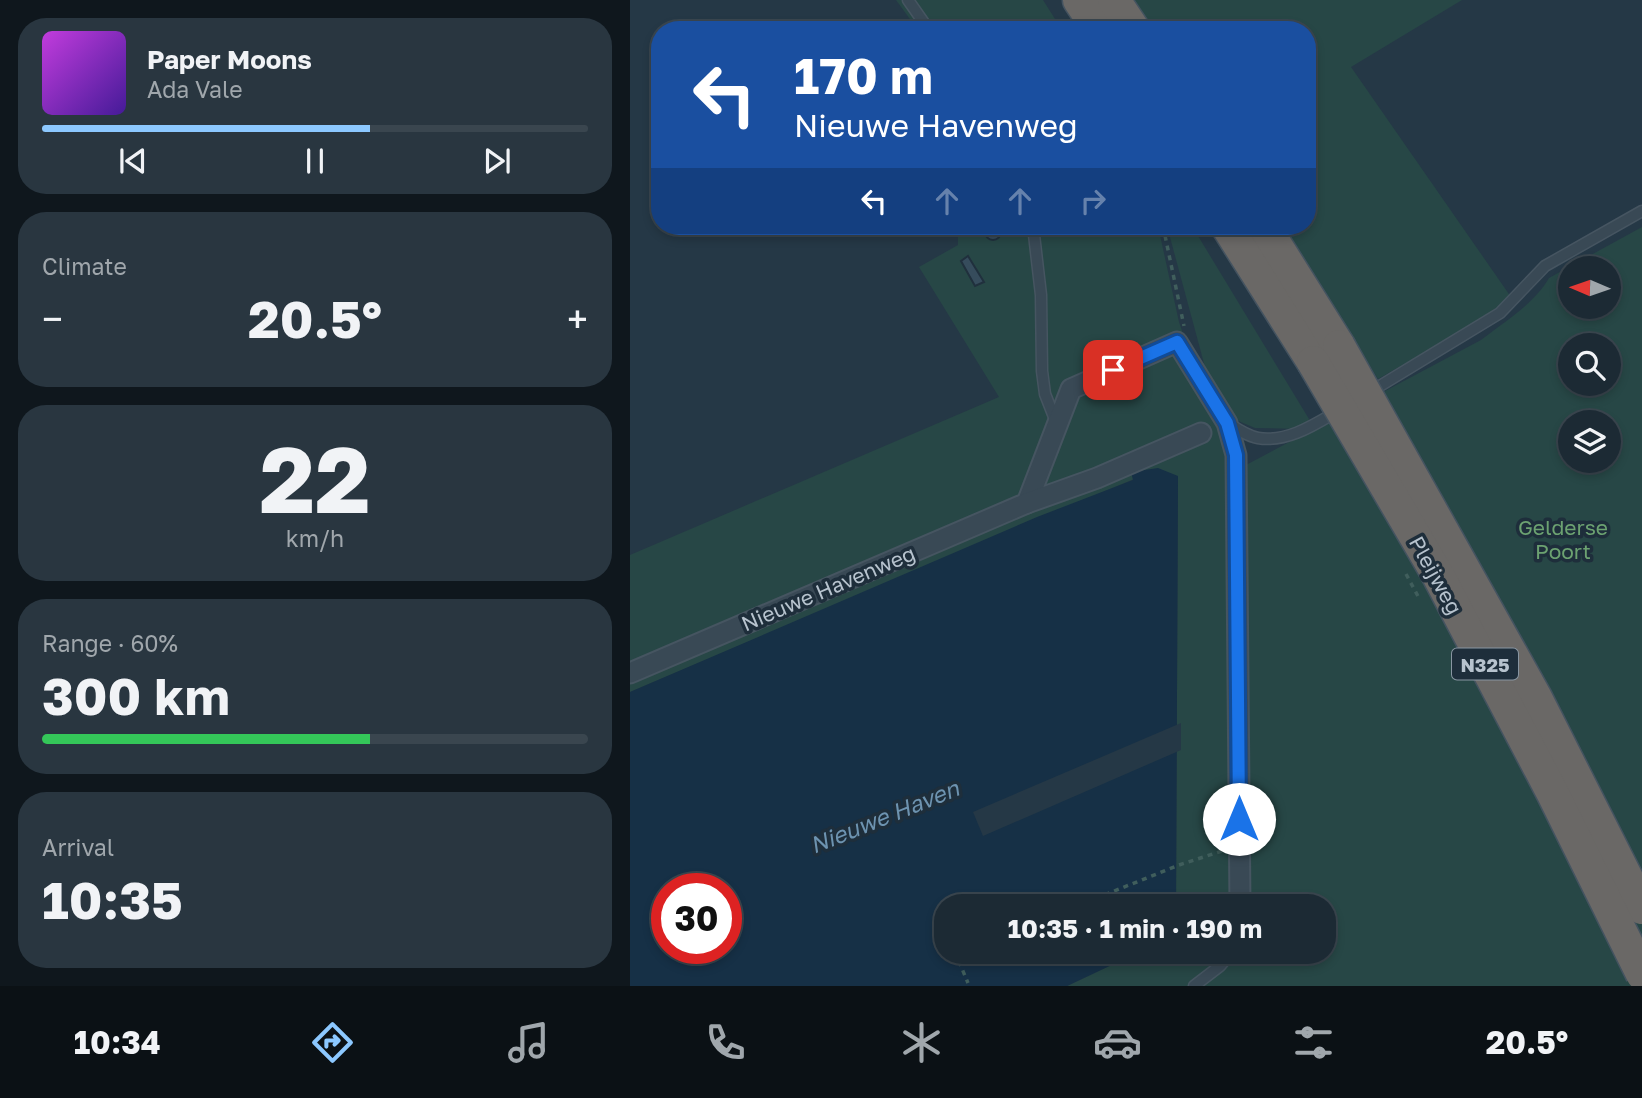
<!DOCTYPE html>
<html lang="en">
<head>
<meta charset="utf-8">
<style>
  :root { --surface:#1c2a34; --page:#293640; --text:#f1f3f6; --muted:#a0a7ac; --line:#3a464f; --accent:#8cc8ff }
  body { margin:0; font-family:"Golos Text",sans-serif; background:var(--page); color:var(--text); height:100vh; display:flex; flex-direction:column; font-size:26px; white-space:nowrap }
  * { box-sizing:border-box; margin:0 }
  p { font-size:23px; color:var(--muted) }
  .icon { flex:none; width:38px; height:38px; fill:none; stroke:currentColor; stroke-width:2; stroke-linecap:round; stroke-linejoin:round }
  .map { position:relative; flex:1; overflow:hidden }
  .side { display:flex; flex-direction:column; gap:18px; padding:18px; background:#0f171d; width:630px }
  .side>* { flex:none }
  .guide { position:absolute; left:21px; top:21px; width:665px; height:214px; border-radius:28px; box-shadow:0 4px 10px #0003,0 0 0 2px var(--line); background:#1a4fa0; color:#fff; overflow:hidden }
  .needle { width:46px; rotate:272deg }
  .fabs { position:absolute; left:928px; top:256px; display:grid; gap:14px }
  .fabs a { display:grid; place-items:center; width:63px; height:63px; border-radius:50%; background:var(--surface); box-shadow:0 4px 10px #0003,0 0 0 2px var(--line); font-size:35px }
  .speed { position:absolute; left:21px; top:873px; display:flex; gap:14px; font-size:35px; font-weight:700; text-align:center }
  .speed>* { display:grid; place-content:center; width:91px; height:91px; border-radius:50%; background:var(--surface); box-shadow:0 4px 10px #0003,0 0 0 2px var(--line); line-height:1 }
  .speed .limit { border:10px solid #d22; background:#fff; color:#111 }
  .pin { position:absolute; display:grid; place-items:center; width:60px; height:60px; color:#fff; margin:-30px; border-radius:14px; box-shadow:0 4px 10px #0006 }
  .me { position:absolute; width:77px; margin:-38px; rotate:0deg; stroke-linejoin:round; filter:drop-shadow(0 0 5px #0008) }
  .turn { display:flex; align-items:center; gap:24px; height:147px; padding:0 28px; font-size:32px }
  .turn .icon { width:91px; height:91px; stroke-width:2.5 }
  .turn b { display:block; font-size:49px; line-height:60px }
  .lanes { display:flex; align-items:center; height:66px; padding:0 28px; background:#0003; justify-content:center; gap:35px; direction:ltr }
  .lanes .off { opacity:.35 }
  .big { font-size:52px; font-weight:700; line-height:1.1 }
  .side .card { flex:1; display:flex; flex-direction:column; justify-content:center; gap:10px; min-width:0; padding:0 24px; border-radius:28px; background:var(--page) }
  .side .dial { align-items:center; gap:0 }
  .dial b { font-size:91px; line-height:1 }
  .song { display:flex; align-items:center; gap:21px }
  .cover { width:84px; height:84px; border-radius:10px; background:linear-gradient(135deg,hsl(290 70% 55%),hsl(260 70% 35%)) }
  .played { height:7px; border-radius:4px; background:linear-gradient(90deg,var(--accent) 60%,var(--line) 60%) }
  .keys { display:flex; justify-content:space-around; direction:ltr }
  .heat { display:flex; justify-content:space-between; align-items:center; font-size:38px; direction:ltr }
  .charge { height:10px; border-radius:5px; background:linear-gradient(90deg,#34c759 60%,var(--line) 0) }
  .trip { position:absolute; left:304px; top:894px; width:402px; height:70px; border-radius:28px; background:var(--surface); box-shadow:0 4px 10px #0003,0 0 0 2px var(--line); font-weight:700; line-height:70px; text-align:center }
  .tab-bar { display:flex; height:112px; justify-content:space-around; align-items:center; background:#0b1115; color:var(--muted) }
  .tab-bar .icon { width:49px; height:49px }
  .tab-bar .on { color:var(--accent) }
  .tab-bar b { font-size:32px; color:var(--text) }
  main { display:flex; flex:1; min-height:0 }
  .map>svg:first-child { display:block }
  .green { fill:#274746; fill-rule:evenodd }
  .water { fill:#163046; fill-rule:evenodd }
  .pier { fill:#253846 }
  .building { fill:#364c5c; stroke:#20303d; stroke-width:2 }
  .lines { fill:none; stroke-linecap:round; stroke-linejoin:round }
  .service-casing { stroke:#465561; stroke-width:13 }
  .minor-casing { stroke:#465561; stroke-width:23 }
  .trunk-casing { stroke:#445360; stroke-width:35 }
  .path { stroke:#405e5c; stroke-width:3.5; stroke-dasharray:5 5; stroke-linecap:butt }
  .service { stroke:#394955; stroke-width:10 }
  .minor { stroke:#394955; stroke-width:19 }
  .trunk { stroke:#6a6866; stroke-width:32 }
  .trunk-bridge-casing { stroke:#445360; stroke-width:35; stroke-linecap:butt }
  .path-bridge { stroke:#405e5c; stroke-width:3.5; stroke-dasharray:5 5; stroke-linecap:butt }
  .trunk-bridge { stroke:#6a6866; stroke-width:32 }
  .route-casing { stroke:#114b97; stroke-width:18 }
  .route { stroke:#1a73e8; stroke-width:12 }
  .labels { text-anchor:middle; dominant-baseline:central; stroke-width:7; stroke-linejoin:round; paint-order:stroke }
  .shield { fill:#1e2e3b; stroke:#8996a2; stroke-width:2 }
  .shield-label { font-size:19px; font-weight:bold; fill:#b7c3ce }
  .park-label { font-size:21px; fill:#6ca271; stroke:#1e2e3b }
  .street-label { font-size:21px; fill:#b7c3ce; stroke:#1e2e3b }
  .water-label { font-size:23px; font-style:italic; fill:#6d93b0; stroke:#1e2e3b }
</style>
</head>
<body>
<main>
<section class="side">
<div class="card">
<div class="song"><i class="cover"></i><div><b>Paper Moons</b><p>Ada Vale</p></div></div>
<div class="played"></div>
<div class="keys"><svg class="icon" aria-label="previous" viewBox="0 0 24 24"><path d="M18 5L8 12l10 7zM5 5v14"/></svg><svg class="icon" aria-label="pause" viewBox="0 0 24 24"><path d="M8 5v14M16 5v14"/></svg><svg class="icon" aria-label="next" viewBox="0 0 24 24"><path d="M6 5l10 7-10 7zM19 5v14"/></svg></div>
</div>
<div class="card"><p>Climate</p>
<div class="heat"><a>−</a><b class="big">20.5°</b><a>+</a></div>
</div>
<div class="card dial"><b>22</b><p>km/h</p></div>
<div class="card"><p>Range · 60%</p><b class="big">300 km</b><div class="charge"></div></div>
<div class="card"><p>Arrival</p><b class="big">10:35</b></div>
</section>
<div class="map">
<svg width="1012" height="986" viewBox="0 0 1012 986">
  <rect width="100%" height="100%" fill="#253846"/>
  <g class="green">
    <path d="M266,0H413L432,30H288Z"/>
    <path d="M501,0H832L721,67L881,297L848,322L748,379L651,226H677V30H521Z"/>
    <path d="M328,226H528L549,322L569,380L597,427L595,470L601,519L602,906H546L548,477L529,469L502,472L504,479L0,692V555L369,397L289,267L328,245Z"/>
    <path d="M537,226H562L679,419L678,424L672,429L625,428L606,420L589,399L575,367Z"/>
    <path d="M1012,227V986H437L509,952H695V906H617L616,465L851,340C874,322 904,304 919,278ZM940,268H978V306H940ZM940,345H978V383H940ZM940,422H978V460H940Z"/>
  </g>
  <path class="water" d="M528,468L548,476L546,906H317V952H509L437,986H0V692L407,517L503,480L501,472ZM37,889H96V948H37Z"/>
  <path class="pier" d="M551,723V750L353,836L343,812Z"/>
  <g class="building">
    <circle cx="363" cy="232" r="8"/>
    <path d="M338,256L354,282L345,286L331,261Z"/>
  </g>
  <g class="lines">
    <g class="service-casing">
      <g id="service">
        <path d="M278,0L299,30"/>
        <path d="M403,226L411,295L412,371L415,394L426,422"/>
        <path d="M740,392L870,313L915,266L1012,211"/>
        <path d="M598,423C607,429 617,436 628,438C656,443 684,425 706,412"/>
        <path d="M564,986L590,966L602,952"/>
      </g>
    </g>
    <g class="minor-casing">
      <g id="minor">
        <path d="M397,503L441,389L547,342L597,423L606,455L610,906"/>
        <path d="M0,673L397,503L467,478L571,433"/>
      </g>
    </g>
    <g class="trunk-casing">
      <g id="trunk">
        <path d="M449,0L469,30"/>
        <path d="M484,0L504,30"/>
        <path d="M597,226L683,362"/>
        <path d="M634,226L709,346"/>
      </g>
    </g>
    <g class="path">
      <path d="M533,226L554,326"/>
      <path d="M447,906L549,865L592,851"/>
      <path d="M316,932L317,934"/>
      <path d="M325,952L338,983"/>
      <path d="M326,956L335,952"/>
    </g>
    <use href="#service" class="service"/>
    <use href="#minor" class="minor"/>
    <use href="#trunk" class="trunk"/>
    <g class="trunk-bridge-casing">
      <g id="trunk-bridge">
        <path d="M709,346L905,696L1012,908"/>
        <path d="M683,362L809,577L922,792L1012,974"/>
      </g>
    </g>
    <path class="path-bridge" d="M776,574L789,598"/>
    <use href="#trunk-bridge" class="trunk-bridge"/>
  </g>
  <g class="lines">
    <g class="route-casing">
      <path id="route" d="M483,370L547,342L597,423L606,455L609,819"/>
    </g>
    <use href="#route" class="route"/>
  </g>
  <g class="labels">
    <rect class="shield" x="822" y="648.5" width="66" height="31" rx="5"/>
    <g class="shield-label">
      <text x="855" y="664">N325</text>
    </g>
    <g class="park-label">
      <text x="933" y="527">Gelderse<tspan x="933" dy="24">Poort</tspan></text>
    </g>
    <g class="street-label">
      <text transform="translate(806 575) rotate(61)">Pleijweg</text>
      <text transform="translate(198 588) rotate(-23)">Nieuwe Havenweg</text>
    </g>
    <g class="water-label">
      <text transform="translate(254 816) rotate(-22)">Nieuwe Haven</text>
    </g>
  </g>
</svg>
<div class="fabs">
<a><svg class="needle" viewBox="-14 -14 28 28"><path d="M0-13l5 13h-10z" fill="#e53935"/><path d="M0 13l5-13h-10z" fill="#a0a7ac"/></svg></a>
<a><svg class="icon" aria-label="search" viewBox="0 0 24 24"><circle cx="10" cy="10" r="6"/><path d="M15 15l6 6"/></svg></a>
<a><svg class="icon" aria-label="layers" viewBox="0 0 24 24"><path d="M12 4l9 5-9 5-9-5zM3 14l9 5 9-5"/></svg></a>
</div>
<div class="speed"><div class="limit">30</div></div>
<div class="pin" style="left:483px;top:370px;background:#d93025"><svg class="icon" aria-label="arrive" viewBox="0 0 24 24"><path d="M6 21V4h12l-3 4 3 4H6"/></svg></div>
<svg class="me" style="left:609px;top:819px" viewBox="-20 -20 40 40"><circle r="19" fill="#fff"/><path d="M0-13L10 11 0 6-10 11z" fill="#1a73e8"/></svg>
<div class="trip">10:35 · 1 min · 190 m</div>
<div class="guide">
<div class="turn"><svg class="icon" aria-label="left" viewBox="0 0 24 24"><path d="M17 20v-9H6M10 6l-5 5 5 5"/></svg><div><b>170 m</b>Nieuwe Havenweg</div></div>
<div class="lanes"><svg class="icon" aria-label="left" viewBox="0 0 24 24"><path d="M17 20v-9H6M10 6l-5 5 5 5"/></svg><svg class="icon off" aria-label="ahead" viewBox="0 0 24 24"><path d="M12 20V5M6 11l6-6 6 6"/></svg><svg class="icon off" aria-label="ahead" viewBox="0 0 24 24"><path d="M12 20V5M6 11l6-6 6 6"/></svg><svg class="icon off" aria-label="right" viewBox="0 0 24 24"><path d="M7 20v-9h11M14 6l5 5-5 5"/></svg></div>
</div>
</div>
</main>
<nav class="tab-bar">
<b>10:34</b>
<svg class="icon on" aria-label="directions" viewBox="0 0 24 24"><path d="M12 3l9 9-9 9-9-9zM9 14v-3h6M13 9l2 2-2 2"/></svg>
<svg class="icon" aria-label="music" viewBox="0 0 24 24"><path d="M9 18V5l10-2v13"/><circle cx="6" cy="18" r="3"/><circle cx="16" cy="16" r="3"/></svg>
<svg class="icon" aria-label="phone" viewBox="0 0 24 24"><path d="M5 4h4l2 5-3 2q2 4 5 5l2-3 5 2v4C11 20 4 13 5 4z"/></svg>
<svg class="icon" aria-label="climate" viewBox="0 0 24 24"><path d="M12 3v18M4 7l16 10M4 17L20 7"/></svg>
<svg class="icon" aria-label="car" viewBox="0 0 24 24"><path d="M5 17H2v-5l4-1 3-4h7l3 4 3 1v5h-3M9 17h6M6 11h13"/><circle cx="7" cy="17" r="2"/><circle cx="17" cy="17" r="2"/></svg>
<svg class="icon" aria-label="filters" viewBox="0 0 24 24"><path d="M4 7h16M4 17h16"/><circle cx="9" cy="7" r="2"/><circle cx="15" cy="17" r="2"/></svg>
<b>20.5°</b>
</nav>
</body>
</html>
